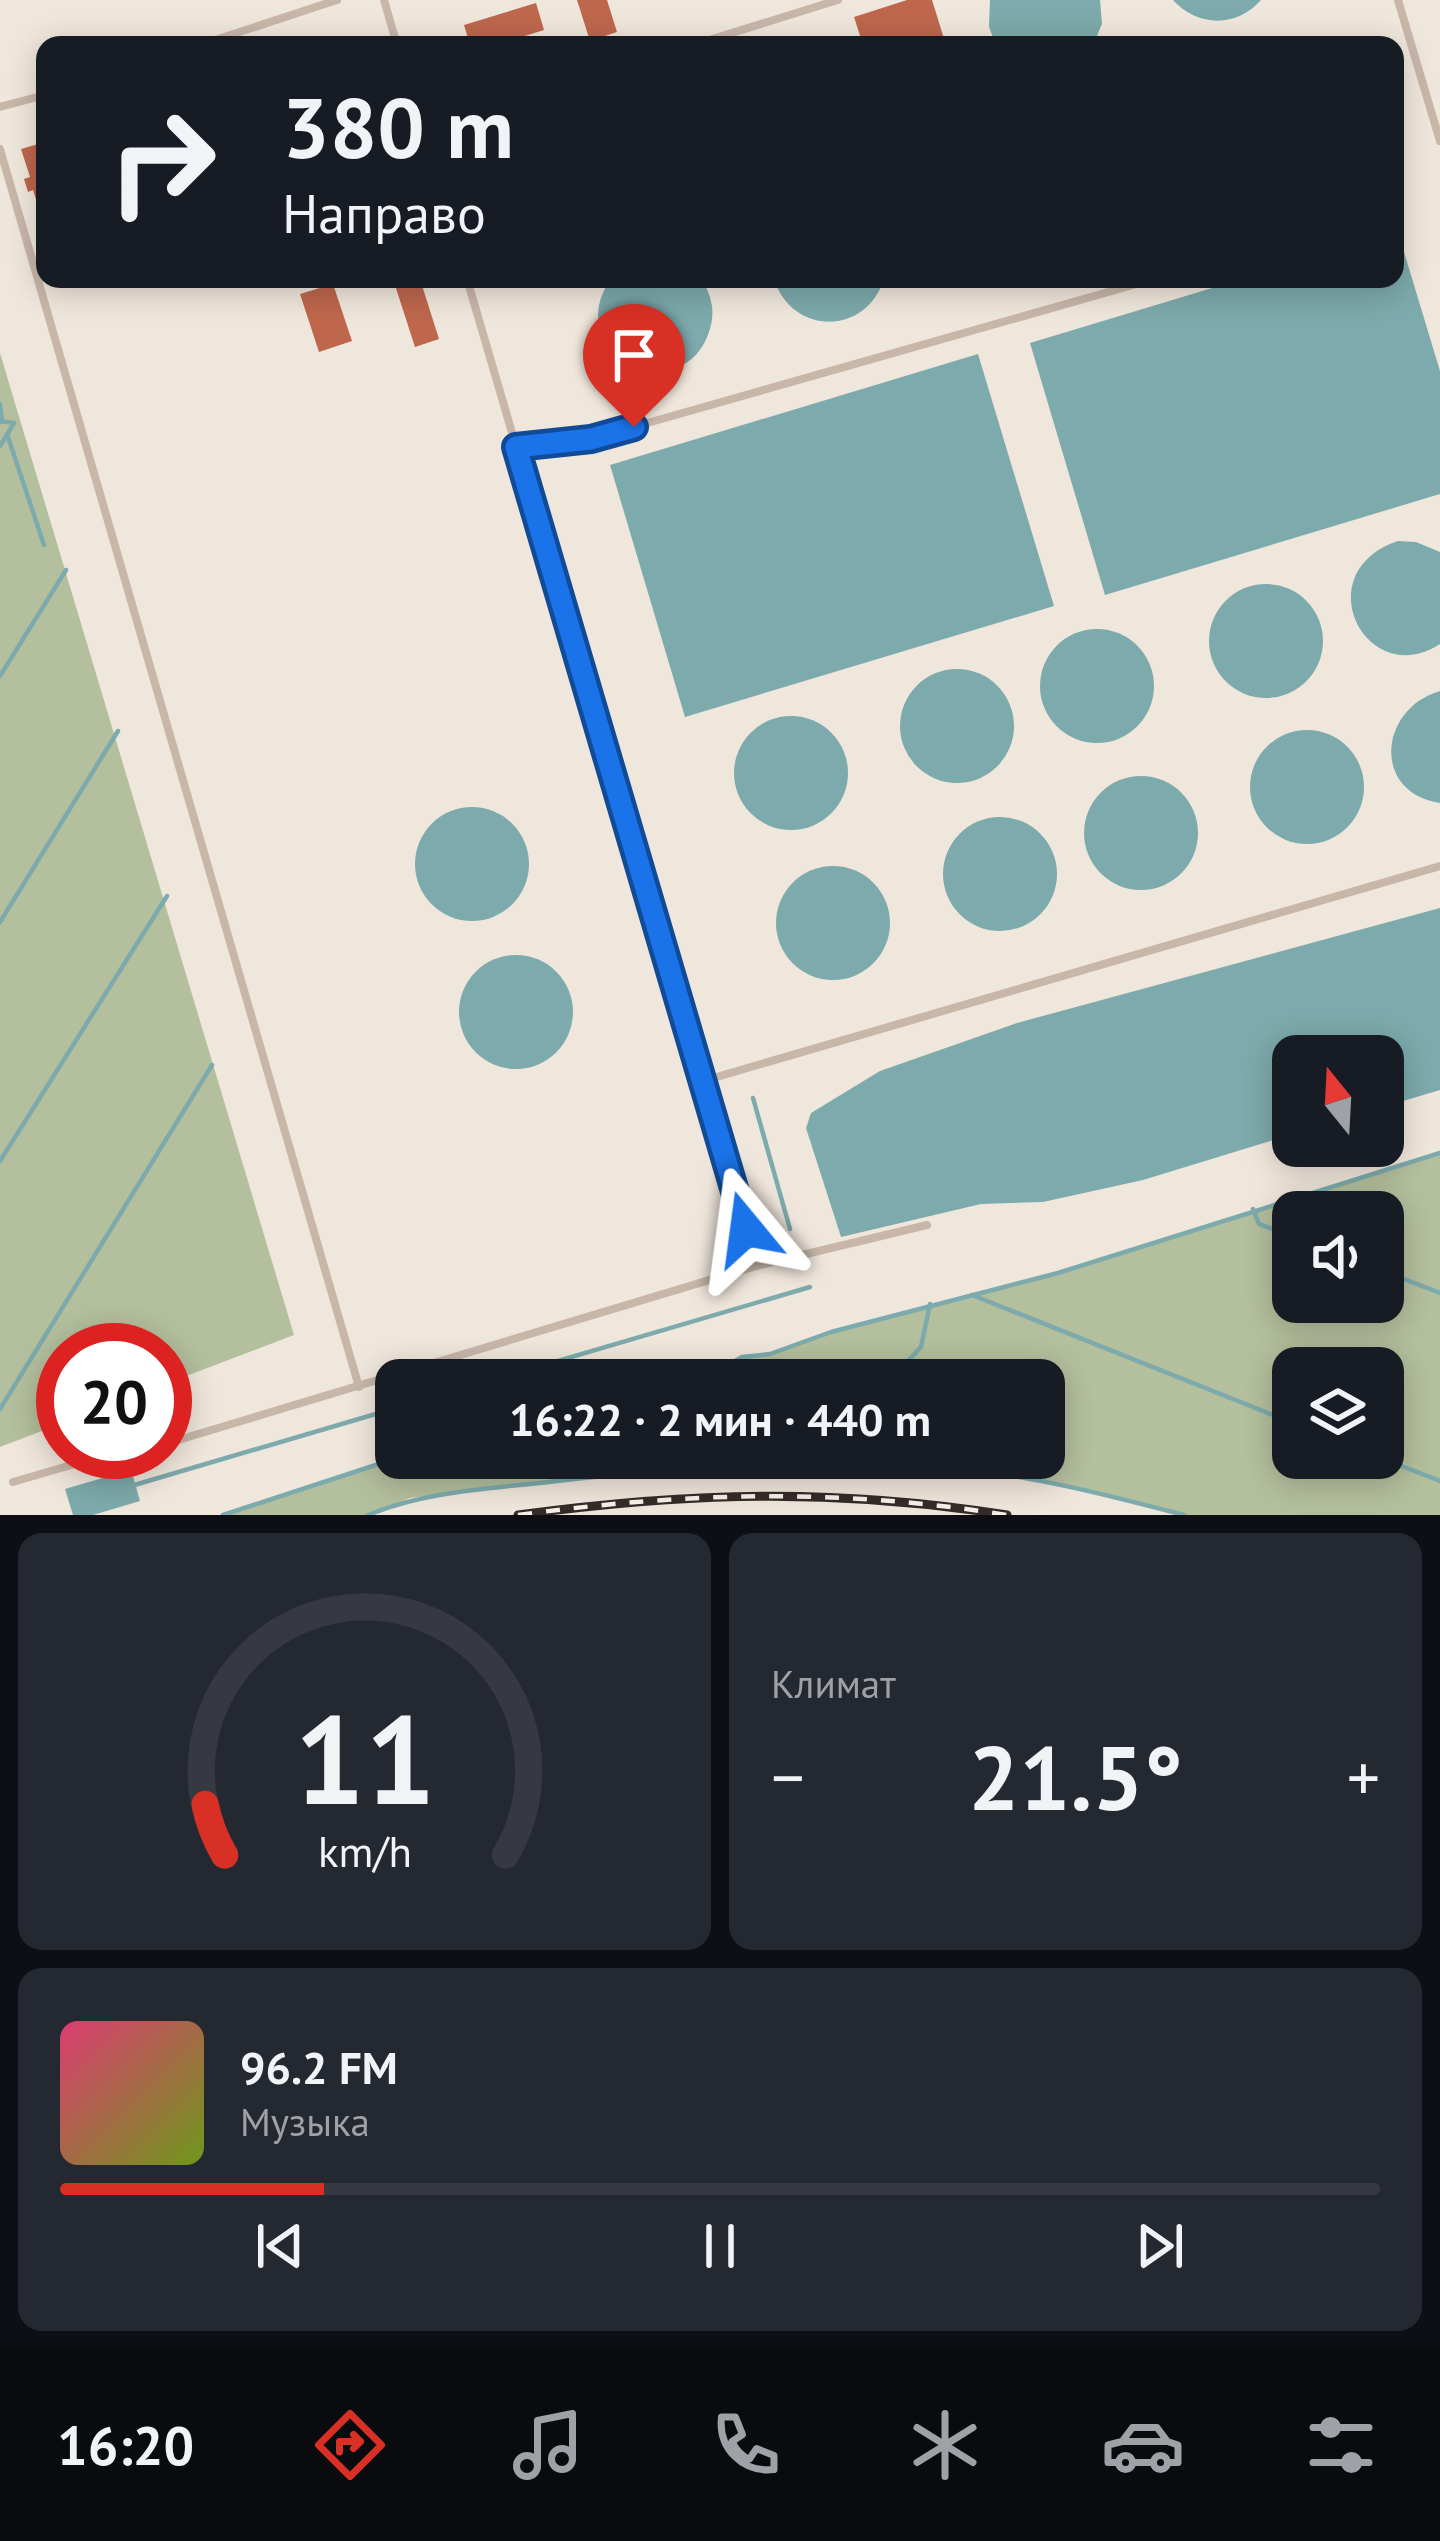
<!DOCTYPE html>
<html lang="ru">
<head>
<meta charset="utf-8">
<style>
  :root { --surface:#171b24; --page:#242831; --text:#f1f3f6; --muted:#9ea1a6; --line:#363941; --accent:#d93025 }
  body { margin:0; font-family:"PT Sans",sans-serif; background:var(--page); color:var(--text); height:100vh; display:flex; flex-direction:column; font-size:45px; white-space:nowrap }
  * { box-sizing:border-box; margin:0 }
  p { font-size:39px; color:var(--muted) }
  .icon { flex:none; width:66px; height:66px; fill:none; stroke:currentColor; stroke-width:2; stroke-linecap:round; stroke-linejoin:round }
  .map { position:relative; height:1515px; overflow:hidden }
  .sheet { display:flex; flex-direction:column; gap:18px; padding:18px; background:#0d0f14; flex:1 }
  .sheet>* { flex:none }
  .banner { position:absolute; left:36px; top:36px; width:1368px; height:252px; border-radius:24px; box-shadow:0 6px 30px #0003; background:#171b24; color:var(--text); overflow:hidden }
  .needle { width:78px; rotate:342deg }
  .buttons { position:absolute; left:1272px; top:1035px; display:grid; gap:24px }
  .buttons a { display:grid; place-items:center; width:132px; height:132px; border-radius:24px; background:var(--surface); box-shadow:0 6px 30px #0003; font-size:60px }
  .speed { position:absolute; left:36px; top:1323px; display:flex; gap:24px; font-size:60px; font-weight:700; text-align:center }
  .speed>* { display:grid; place-content:center; width:156px; height:156px; border-radius:50%; background:var(--surface); box-shadow:0 6px 30px #0003; line-height:1 }
  .speed .limit { border:18px solid #d22; background:#fff; color:#111 }
  .pin { position:absolute; display:grid; place-items:center; width:102px; height:102px; color:#fff; margin:-123px -51px; border-radius:50% 50% 50% 0; rotate:-45deg; box-shadow:0 0 12px #0007 }
  .pin .icon { rotate:45deg }
  .me { position:absolute; width:132px; margin:-66px; rotate:344deg; stroke-linejoin:round; filter:drop-shadow(0 0 9px #0008) }
  .turn { display:flex; align-items:center; gap:42px; height:252px; padding:0 48px; font-size:54px }
  .turn .icon { width:156px; height:156px; stroke-width:2.5 }
  .turn b { display:block; font-size:84px; line-height:102px }
  .big { font-size:90px; font-weight:800; line-height:1.1 }
  .sheet .widget { flex:1; display:flex; flex-direction:column; justify-content:center; gap:18px; min-width:0; padding:0 42px; border-radius:24px; background:var(--page) }
  .sheet .dial { align-items:center; gap:0 }
  .dial svg { height:312px; overflow:visible; fill:none; stroke:var(--line); stroke-width:7; stroke-linecap:round; text-anchor:middle }
  .dial text { fill:var(--text); stroke:none }
  .song { display:flex; align-items:center; gap:36px }
  .cover { width:144px; height:144px; border-radius:18px; background:linear-gradient(135deg,hsl(340 70% 55%),hsl(80 70% 35%)) }
  .played { height:12px; border-radius:6px; background:linear-gradient(90deg,var(--accent) 20%,var(--line) 20%) }
  .keys { display:flex; justify-content:space-around; direction:ltr }
  .heat { display:flex; justify-content:space-between; align-items:center; font-size:66px; direction:ltr }
  .sheet .tiles { flex:1; display:grid; gap:18px; grid-template-columns:1fr 1fr }
  .widget:last-child { grid-column:span 2 }
  .trip { position:absolute; left:375px; top:1359px; width:690px; height:120px; border-radius:24px; background:var(--surface); box-shadow:0 6px 30px #0003; font-weight:800; line-height:120px; text-align:center }
  .menu { display:flex; height:192px; justify-content:space-around; align-items:center; background:#090b0e; color:var(--muted) }
  .menu .icon { width:84px; height:84px }
  .menu .active { color:var(--accent) }
  .menu b { font-size:54px; color:var(--text) }
  .map>svg:first-child { display:block }
  .green { fill:#b4bf9d; fill-rule:evenodd }
  .water { fill:#7daaac }
  .lines { fill:none; stroke-linecap:round; stroke-linejoin:round }
  .stream { stroke:#7daaac; stroke-width:4.5 }
  .building { fill:#be674d }
  .lane { stroke:#c8b7a9; stroke-width:8 }
  .rail-casing { stroke:#352c29; stroke-width:9 }
  .rail { stroke:#f8f1e9; stroke-width:4.5; stroke-dasharray:14; stroke-linecap:butt }
  .route-casing { stroke:#114b97; stroke-width:30 }
  .route { stroke:#1a73e8; stroke-width:21 }
</style>
</head>
<body>
<div class="map">
<svg width="1440" height="1515" viewBox="0 0 1440 1515">
  <rect width="100%" height="100%" fill="#f0e7dc"/>
  <g class="green">
    <path d="M0,353L294,1335L165,1384V1350H63V1423L0,1447Z"/>
    <path d="M1440,1153V1515H1184L1086,1490L963,1469L818,1462L640,1471L410,1498L368,1515H223L397,1458H1044V1380H683L718,1371L742,1357L770,1354L831,1332L1058,1273ZM1293,1212H1383V1302H1293ZM1293,1368H1383V1458H1293Z"/>
  </g>
  <g class="water">
    <path d="M990,0H1100L1102,24L1093,45H996L989,27Z"/>
    <path d="M1173,0H1261C1237,28 1197,27 1173,0Z"/>
    <path d="M1398,232L1440,371V494L1105,595L1030,343L1242,279H1395V233Z"/>
    <path d="M611,279H701C712,295 716,313 709,332C681,414 559,350 611,279Z"/>
    <path d="M774,279H884C866,336 792,336 774,279Z"/>
    <path d="M978,354L1054,606L685,717L610,465Z"/>
    <path d="M1398,541L1416,542L1440,552V644C1366,692 1305,572 1398,541Z"/>
    <circle cx="1266" cy="641" r="57"/>
    <circle cx="1097" cy="686" r="57"/>
    <circle cx="957" cy="726" r="57"/>
    <path d="M1440,691V803C1372,793 1378,709 1440,691Z"/>
    <circle cx="791" cy="773" r="57"/>
    <circle cx="1307" cy="787" r="57"/>
    <circle cx="1141" cy="833" r="57"/>
    <circle cx="472" cy="864" r="57"/>
    <circle cx="1000" cy="874" r="57"/>
    <circle cx="833" cy="923" r="57"/>
    <path d="M1440,908V1090L1383,1107V1056H1293V1134L1143,1180L1043,1202L981,1204L841,1237L806,1128L811,1113L880,1071L1017,1023Z"/>
    <circle cx="516" cy="1012" r="57"/>
    <path d="M129,1462L140,1501L93,1515H73L65,1489L123,1472Z"/>
  </g>
  <g class="lines">
    <g class="stream">
      <path d="M0,404L2,422"/>
      <path d="M0,421L14,423L0,446"/>
      <path d="M7,434L44,545"/>
      <path d="M0,676L66,570"/>
      <path d="M0,922L118,731"/>
      <path d="M753,1098L790,1229"/>
      <path d="M0,1161L167,896"/>
      <path d="M1253,1209L1259,1224L1293,1237"/>
      <path d="M1383,1271L1440,1293"/>
      <path d="M972,1295L1293,1423"/>
      <path d="M493,1380L810,1287"/>
      <path d="M683,1380L718,1371L742,1357L770,1354L831,1332L1058,1273L1440,1153"/>
      <path d="M890,1380L921,1347L930,1304"/>
      <path d="M0,1409L212,1065"/>
      <path d="M1381,1458L1440,1481"/>
      <path d="M640,1471L649,1458"/>
      <path d="M131,1486L396,1408"/>
      <path d="M223,1515L397,1458"/>
      <path d="M368,1515C430,1490 492,1489 557,1481C690,1466 825,1458 960,1469C1035,1476 1111,1496 1184,1515"/>
    </g>
  </g>
  <g class="building">
    <path d="M577,0H607L617,32L590,41Z"/>
    <path d="M907,0H932L946,45H863L854,17Z"/>
    <path d="M536,3L544,30L496,45H470L464,25Z"/>
    <path d="M45,142V219H42L33,190L28,192L24,179L30,177L21,149Z"/>
    <path d="M393,279H420L439,339L415,347Z"/>
    <path d="M333,284L352,341L319,352L300,294Z"/>
  </g>
  <g class="lines">
    <g class="lane">
      <path d="M384,0L397,45"/>
      <path d="M1398,0L1440,141"/>
      <path d="M200,45L337,0"/>
      <path d="M693,45L838,0"/>
      <path d="M0,107L45,95"/>
      <path d="M0,149L359,1387"/>
      <path d="M467,279L756,1266"/>
      <path d="M516,447L591,439L1154,279"/>
      <path d="M703,1081L1440,866"/>
      <path d="M165,1444L756,1266L927,1225"/>
      <path d="M13,1482L116,1452"/>
    </g>
    <g class="rail-casing">
      <path id="rail" d="M518,1515C690,1492 836,1488 1007,1515"/>
    </g>
    <use href="#rail" class="rail"/>
  </g>
  <g class="lines">
    <g class="route-casing">
      <path id="route" d="M634,427L591,439L516,447L746,1229"/>
    </g>
    <use href="#route" class="route"/>
  </g>
</svg>
<div class="buttons">
<a><svg class="needle" viewBox="-14 -14 28 28"><path d="M0-13l5 13h-10z" fill="#e53935"/><path d="M0 13l5-13h-10z" fill="#9ea1a6"/></svg></a>
<a><svg class="icon" aria-label="sound" viewBox="0 0 24 24"><path d="M4 9h4l5-4v14l-5-4H4zM17 9q2 3 0 6"/></svg></a>
<a><svg class="icon" aria-label="layers" viewBox="0 0 24 24"><path d="M12 4l9 5-9 5-9-5zM3 14l9 5 9-5"/></svg></a>
</div>
<div class="speed"><div class="limit">20</div></div>
<div class="pin" style="left:634px;top:427px;background:#d93025"><svg class="icon" aria-label="arrive" viewBox="0 0 24 24"><path d="M6 21V4h12l-3 4 3 4H6"/></svg></div>
<svg class="me" style="left:746px;top:1229px" viewBox="-20 -20 40 40"><path d="M0-17L14 15 0 8-14 15z" fill="#1a73e8" stroke="#fff" stroke-width="4"/></svg>
<div class="trip">16:22 · 2 мин · 440 m</div>
<div class="banner">
<div class="turn"><svg class="icon" aria-label="right" viewBox="0 0 24 24"><path d="M7 20v-9h11M14 6l5 5-5 5"/></svg><div><b>380 m</b>Направо</div></div>
</div>
</div>
<section class="sheet">
<div class="tiles">
<div class="widget dial"><svg viewBox="0 0 100 80">
<path d="M14 69A42 42 0 1 1 86 69"/>
<path d="M14 69A42 42 0 0 1 9 56" stroke="#d93025"/>
<text x="50" y="56" font-size="32" font-weight="700">11</text>
<text x="50" y="72" font-size="11">km/h</text>
</svg></div>
<div class="widget"><p>Климат</p>
<div class="heat"><a>−</a><b class="big">21.5°</b><a>+</a></div>
</div>
<div class="widget">
<div class="song"><i class="cover"></i><div><b>96.2 FM</b><p>Музыка</p></div></div>
<div class="played"></div>
<div class="keys"><svg class="icon" aria-label="previous" viewBox="0 0 24 24"><path d="M18 5L8 12l10 7zM5 5v14"/></svg><svg class="icon" aria-label="pause" viewBox="0 0 24 24"><path d="M8 5v14M16 5v14"/></svg><svg class="icon" aria-label="next" viewBox="0 0 24 24"><path d="M6 5l10 7-10 7zM19 5v14"/></svg></div>
</div>
</div>
</section>
<nav class="menu">
<b>16:20</b>
<svg class="icon active" aria-label="directions" viewBox="0 0 24 24"><path d="M12 3l9 9-9 9-9-9zM9 14v-3h6M13 9l2 2-2 2"/></svg>
<svg class="icon" aria-label="music" viewBox="0 0 24 24"><path d="M9 18V5l10-2v13"/><circle cx="6" cy="18" r="3"/><circle cx="16" cy="16" r="3"/></svg>
<svg class="icon" aria-label="phone" viewBox="0 0 24 24"><path d="M5 4h4l2 5-3 2q2 4 5 5l2-3 5 2v4C11 20 4 13 5 4z"/></svg>
<svg class="icon" aria-label="climate" viewBox="0 0 24 24"><path d="M12 3v18M4 7l16 10M4 17L20 7"/></svg>
<svg class="icon" aria-label="car" viewBox="0 0 24 24"><path d="M5 17H2v-5l4-1 3-4h7l3 4 3 1v5h-3M9 17h6M6 11h13"/><circle cx="7" cy="17" r="2"/><circle cx="17" cy="17" r="2"/></svg>
<svg class="icon" aria-label="filters" viewBox="0 0 24 24"><path d="M4 7h16M4 17h16"/><circle cx="9" cy="7" r="2"/><circle cx="15" cy="17" r="2"/></svg>
</nav>
</body>
</html>
